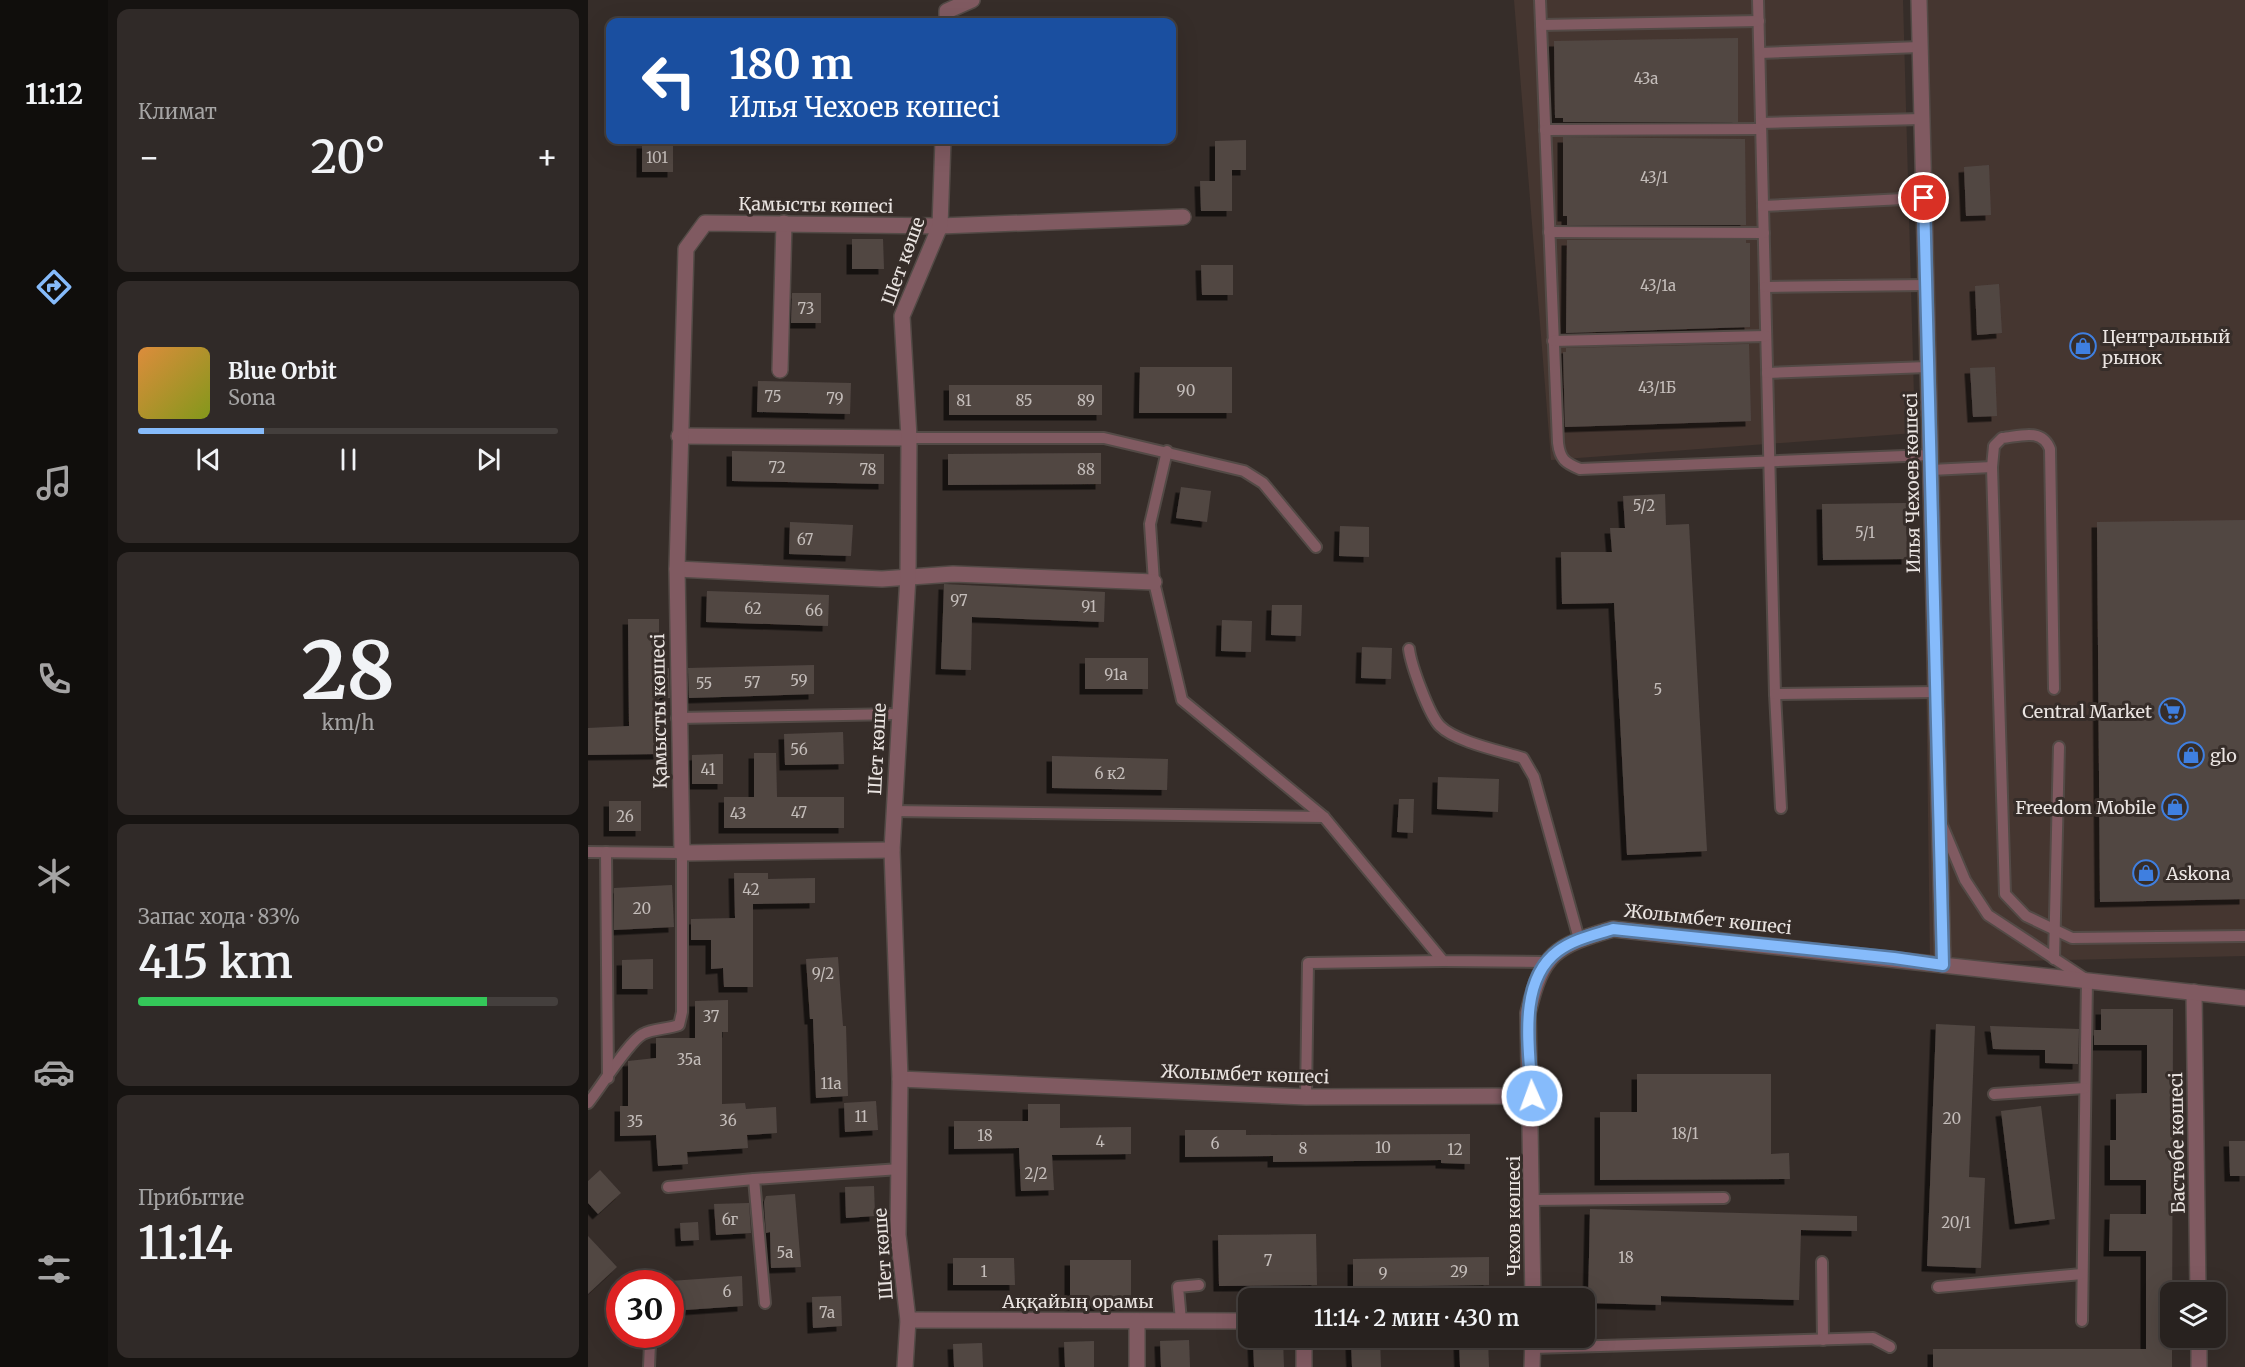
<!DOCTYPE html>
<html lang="ru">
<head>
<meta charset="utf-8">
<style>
  :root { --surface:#28221f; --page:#302a28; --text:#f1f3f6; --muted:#a5a4a4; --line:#443f3d; --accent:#86bbfb }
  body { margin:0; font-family:Merriweather,serif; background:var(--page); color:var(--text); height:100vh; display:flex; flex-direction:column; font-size:22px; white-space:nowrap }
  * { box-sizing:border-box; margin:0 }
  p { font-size:20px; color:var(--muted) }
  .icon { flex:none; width:33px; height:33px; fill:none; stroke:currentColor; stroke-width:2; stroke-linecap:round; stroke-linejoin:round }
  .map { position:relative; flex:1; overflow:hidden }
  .details { display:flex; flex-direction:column; gap:9px; padding:9px; background:#161311; width:480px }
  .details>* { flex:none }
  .banner { position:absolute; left:18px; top:18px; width:570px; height:126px; border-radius:12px; box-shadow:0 6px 24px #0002,0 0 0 2px var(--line); background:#1a4fa0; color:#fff; overflow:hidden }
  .controls { position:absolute; left:1572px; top:1282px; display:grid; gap:12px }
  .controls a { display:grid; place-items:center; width:66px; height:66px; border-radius:12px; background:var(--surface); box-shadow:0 6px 24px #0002,0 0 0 2px var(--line); font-size:30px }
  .speed { position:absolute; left:18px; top:1270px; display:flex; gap:12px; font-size:30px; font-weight:700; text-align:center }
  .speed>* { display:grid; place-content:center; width:78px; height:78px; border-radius:50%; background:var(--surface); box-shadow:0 6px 24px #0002,0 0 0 2px var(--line); line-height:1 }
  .speed .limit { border:9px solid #d22; background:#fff; color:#111 }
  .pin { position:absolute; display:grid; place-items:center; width:51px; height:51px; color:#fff; margin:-26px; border:3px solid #fff; border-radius:50%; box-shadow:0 2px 6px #0007 }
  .me { position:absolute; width:66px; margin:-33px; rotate:358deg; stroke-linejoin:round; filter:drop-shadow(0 0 4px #0008) }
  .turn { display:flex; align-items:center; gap:21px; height:126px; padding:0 24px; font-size:27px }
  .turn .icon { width:78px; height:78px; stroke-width:2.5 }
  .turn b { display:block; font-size:42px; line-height:51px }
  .big { font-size:45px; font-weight:600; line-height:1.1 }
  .details .tile { flex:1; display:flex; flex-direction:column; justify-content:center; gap:9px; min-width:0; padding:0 21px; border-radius:12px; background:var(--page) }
  .details .dial { align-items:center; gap:0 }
  .dial b { font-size:78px; line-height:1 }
  .song { display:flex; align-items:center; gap:18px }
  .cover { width:72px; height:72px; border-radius:9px; background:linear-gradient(135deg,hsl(30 70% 55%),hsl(70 70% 35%)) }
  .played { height:6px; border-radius:3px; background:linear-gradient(90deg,var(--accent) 30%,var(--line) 30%) }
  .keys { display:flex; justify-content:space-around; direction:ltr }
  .heat { display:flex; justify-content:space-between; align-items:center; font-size:33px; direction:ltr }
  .charge { height:9px; border-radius:4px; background:linear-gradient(90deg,#34c759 83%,var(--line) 0) }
  .trip { position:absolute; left:650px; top:1288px; width:357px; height:60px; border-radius:12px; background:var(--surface); box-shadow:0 6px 24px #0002,0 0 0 2px var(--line); font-weight:600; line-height:60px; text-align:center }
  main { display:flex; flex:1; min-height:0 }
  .dock { display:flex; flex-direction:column; width:108px; justify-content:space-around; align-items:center; background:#100e0c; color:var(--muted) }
  .dock .icon { width:42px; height:42px }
  .dock .active { color:var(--accent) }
  .dock b { font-size:27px; color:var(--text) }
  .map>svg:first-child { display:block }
  .built { fill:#453630 }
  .building { fill:#514743; filter:url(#shadow) }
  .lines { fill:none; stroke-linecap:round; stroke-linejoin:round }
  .lane-casing { stroke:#534a46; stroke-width:14 }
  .street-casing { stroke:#534a46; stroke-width:18 }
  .lane { stroke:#805a61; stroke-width:10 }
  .street { stroke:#805a61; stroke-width:15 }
  .route-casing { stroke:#577aa3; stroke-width:15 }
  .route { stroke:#86bbfb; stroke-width:10 }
  .labels { text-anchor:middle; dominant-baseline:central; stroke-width:6; stroke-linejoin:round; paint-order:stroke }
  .number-label { font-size:15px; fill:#c4bdba }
  .street-label { font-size:18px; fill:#eae4e1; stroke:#362d29 }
  .poi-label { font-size:18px; fill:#eae4e1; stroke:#362d29; text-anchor:start }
</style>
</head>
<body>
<main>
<nav class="dock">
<b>11:12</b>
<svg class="icon active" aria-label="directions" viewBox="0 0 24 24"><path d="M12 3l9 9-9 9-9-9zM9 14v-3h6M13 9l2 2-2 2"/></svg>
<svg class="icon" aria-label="music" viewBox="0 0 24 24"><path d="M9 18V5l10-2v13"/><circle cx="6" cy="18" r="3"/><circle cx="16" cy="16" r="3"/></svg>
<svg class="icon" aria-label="phone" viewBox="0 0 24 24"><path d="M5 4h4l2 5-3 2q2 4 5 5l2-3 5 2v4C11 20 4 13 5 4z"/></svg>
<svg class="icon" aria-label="climate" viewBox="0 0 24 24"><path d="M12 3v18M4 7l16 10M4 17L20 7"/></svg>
<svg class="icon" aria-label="car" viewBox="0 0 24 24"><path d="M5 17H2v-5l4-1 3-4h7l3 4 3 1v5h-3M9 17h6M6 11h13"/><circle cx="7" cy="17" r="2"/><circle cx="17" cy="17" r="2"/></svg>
<svg class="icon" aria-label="filters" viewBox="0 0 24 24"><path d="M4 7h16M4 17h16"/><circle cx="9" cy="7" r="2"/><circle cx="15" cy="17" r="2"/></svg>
</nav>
<section class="details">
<div class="tile"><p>Климат</p>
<div class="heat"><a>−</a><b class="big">20°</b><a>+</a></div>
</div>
<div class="tile">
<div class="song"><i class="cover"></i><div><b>Blue Orbit</b><p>Sona</p></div></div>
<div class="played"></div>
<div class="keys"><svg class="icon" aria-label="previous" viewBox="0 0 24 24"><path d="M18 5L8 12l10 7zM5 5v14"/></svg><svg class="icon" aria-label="pause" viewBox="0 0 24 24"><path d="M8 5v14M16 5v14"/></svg><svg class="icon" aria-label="next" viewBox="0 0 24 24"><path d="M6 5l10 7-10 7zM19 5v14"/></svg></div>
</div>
<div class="tile dial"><b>28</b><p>km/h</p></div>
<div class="tile"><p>Запас хода · 83%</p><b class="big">415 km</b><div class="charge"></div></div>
<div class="tile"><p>Прибытие</p><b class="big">11:14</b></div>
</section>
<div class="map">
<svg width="1657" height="1367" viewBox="0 0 1657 1367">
  <defs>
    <filter id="shadow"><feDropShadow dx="-5.5" dy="5.5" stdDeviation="0" flood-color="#0009"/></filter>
  </defs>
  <rect width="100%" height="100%" fill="#362d29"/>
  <g class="built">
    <path d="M926,0H1315L1327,433L963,460Z"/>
    <path d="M1329,0H1657V956L1342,963Z"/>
  </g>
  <g class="building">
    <path d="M1150,38V122H975V118H967L966,41Z"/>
    <path d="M975,137L1157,139L1158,225H979V216H975Z"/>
    <path d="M658,140V170H644V211H613L612,181H627V141Z"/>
    <path d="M85,142V172H54V143Z"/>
    <path d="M1401,165L1403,215L1378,216L1376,167Z"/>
    <path d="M264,239H295L296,269H264Z"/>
    <path d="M979,240H1158V243H1162V327L978,333Z"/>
    <path d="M613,265H645V295H614Z"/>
    <path d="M1411,284L1414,333L1389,335L1387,286Z"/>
    <path d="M204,293H233V323H203Z"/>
    <path d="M1161,344L1163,421L977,427L975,352H978V348Z"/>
    <path d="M552,367H644V413H551Z"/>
    <path d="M1407,367L1409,416L1385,417L1382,368Z"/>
    <path d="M170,381L263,383L262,414L169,412Z"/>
    <rect x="361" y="385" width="153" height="30"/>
    <path d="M144,451L296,454V484L144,481Z"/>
    <path d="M513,453V484L360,485V454Z"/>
    <path d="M593,487L623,491L619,522L588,518Z"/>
    <path d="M1077,494L1078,525L1101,524L1119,851L1039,855L1026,603L974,604L973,552H1024L1022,528H1037L1035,496Z"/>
    <path d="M1318,503L1319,559L1235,560L1234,504Z"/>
    <path d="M1657,520V899L1512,902L1509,522Z"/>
    <path d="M202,522L265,525L263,556L201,554Z"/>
    <path d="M752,526L781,527V557L751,556Z"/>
    <path d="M356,584L517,592L516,622L384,617L383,670L353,669Z"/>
    <path d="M119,591L241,595L240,626L118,622Z"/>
    <path d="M684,605H714L713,636L683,635Z"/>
    <path d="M40,619H71V668H81L82,698H72L69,701L71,754L0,755V728L41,726Z"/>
    <path d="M634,620L664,621L663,652L633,651Z"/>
    <path d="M774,647L804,648L803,679L773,678Z"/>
    <rect x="497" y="658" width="63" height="31"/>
    <path d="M226,665V694L101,698L100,668Z"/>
    <path d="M255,732L256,764L197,765L196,734Z"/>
    <path d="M166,753H188L189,797H256V828H136V797H166Z"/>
    <path d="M135,754V784H104V755Z"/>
    <path d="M464,756L580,759L579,790L464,788Z"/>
    <path d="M850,777L911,779L910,812L849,809Z"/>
    <path d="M811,799H826L825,833L809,832Z"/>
    <rect x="21" y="801" width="32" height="30"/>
    <path d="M146,873H180V879L227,878V903L165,904V987H136L135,968L123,969V940H103V919L147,918Z"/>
    <path d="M84,885L86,927L26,930V888Z"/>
    <path d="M250,957L255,1026H258L260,1096L228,1098L225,1019H222L218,959Z"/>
    <path d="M65,959V989H34V960Z"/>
    <path d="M140,1000V1032H134V1104L157,1103L158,1109L188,1107L189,1133L159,1135L160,1148L99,1152L100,1164L70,1166L68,1135L32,1136V1106H40V1061L68,1058V1038H107V1001Z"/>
    <path d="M1513,1009H1585L1584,1367H1345V1349H1558V1251H1521L1522,1214H1558V1180H1522V1140H1528V1094L1559,1093V1045H1506V1030H1513Z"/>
    <path d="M1348,1024L1387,1026L1381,1177L1397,1178L1393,1268L1339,1266Z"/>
    <path d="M1402,1026L1491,1029L1490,1064L1457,1063V1050L1405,1049Z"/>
    <path d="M1049,1074H1183V1154L1201,1153L1202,1179L1012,1180V1112H1049Z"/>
    <path d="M288,1101L290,1130L257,1132L256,1103Z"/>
    <path d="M440,1104H472V1128L543,1127V1154L464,1155L466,1190L433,1191L431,1148L366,1149V1121H440Z"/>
    <path d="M1453,1106L1467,1219L1427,1224L1413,1111Z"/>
    <path d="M597,1130H658V1135L882,1134V1164L853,1163V1160L685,1162V1156L597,1157Z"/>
    <path d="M1641,1141H1657V1176H1642Z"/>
    <path d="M12,1170L33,1193L10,1214L0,1203V1181Z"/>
    <path d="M286,1186L287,1216L258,1218L257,1187Z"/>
    <path d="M207,1194L213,1267L183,1268L182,1232L178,1233L176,1202L178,1196Z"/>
    <path d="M161,1203L163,1233L128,1235L126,1204Z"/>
    <path d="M1002,1209L1269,1216V1231L1213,1230L1211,1300L1073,1296V1305L1000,1303Z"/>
    <path d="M110,1222L111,1240L93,1241L92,1223Z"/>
    <path d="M728,1234L729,1285L631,1286L630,1235Z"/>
    <path d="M0,1236L29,1267L0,1294Z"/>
    <path d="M901,1257V1285L765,1287V1259Z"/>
    <path d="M365,1258H426L427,1285H365Z"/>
    <path d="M482,1260H543V1305L482,1306Z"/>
    <path d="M154,1276L155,1306L82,1311V1281Z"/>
    <path d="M253,1296L254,1326L225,1328L224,1297Z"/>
    <path d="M601,1340L602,1367H573L572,1341Z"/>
    <path d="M900,1340L901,1367H872L871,1341Z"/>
    <path d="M506,1341V1367H477L476,1342Z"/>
    <path d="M695,1341L696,1367H666L665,1342Z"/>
    <path d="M792,1341L793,1367H764L763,1342Z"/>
    <path d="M394,1343L395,1367H366L365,1344Z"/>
  </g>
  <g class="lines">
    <g class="lane-casing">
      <g id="lane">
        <path d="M952,0L970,443C972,459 977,463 992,469L1342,455"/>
        <path d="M1170,0L1187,694L1193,808"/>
        <path d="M953,25L1171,21"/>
        <path d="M1172,53L1332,47"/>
        <path d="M1173,123L1334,119"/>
        <path d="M957,130L1173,129"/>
        <path d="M1175,206L1336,198"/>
        <path d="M961,232L1176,233"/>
        <path d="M1177,287L1338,285"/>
        <path d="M965,341L1178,336"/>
        <path d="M1179,373L1340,367"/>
        <path d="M321,438H516L656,471L675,483L728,547"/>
        <path d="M579,451L562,524L566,582L594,700L736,817L855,961L957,962"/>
        <path d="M1343,470L1404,467"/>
        <path d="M821,649C823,665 841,715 852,726C868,742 913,751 935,758L946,777L991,939"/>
        <path d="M1466,689L1462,449C1454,428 1433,436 1414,438L1406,446L1404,467L1417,894L1438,916L1484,938L1657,936"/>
        <path d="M1187,694L1348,692"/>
        <path d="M89,718L311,714"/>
        <path d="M305,811L736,817"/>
        <path d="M1354,825L1377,880L1400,915L1499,980L1494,1321"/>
        <path d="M0,852L94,853V1012L91,1025C80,1029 64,1029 55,1034C41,1041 13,1087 0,1103"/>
        <path d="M18,852L20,1078"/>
        <path d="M1466,959L1471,747"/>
        <path d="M1406,1094L1497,1088"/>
        <path d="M718,1097L720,963L855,961"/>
        <path d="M80,1187L166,1179"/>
        <path d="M944,1200L1136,1198"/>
        <path d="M1234,1262L1235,1340"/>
        <path d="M1350,1287L1494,1274"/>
        <path d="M177,1303L166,1179L312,1169"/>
        <path d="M593,1321L590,1287L611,1285"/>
        <path d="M944,1348L1285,1338L1302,1347"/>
        <path d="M61,1367L62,1343"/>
      </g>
    </g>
    <g class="street-casing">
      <g id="street">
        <path d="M1331,0L1355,965"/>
        <path d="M359,22V11L384,0"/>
        <path d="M192,370L196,223"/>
        <path d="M91,436L321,438"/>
        <path d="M89,569L294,579L365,574L566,582"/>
        <path d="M304,850L94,853L89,569L98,249L117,223L352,226L595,217"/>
        <path d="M1606,992L1610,1293"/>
        <path d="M312,1079L718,1097L944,1096"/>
        <path d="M945,1299L940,1013C954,953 967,946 1025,929L1657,998"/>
        <path d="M320,1320L660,1321"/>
        <path d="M549,1321V1367"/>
        <path d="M1611,1338V1367"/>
        <path d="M317,1367L320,1320L310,1235L312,1079L304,850L320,576L321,438L314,316L352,226L355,140"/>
        <path d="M716,1367V1338"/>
        <path d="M944,1367L945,1338"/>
      </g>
    </g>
    <use href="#lane" class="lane"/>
    <use href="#street" class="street"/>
  </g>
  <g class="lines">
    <g class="route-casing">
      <path id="route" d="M944,1096C942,1052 928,982 970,951C986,939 1006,935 1025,929L1306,958L1355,965L1336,198"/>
    </g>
    <use href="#route" class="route"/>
  </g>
  <defs>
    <g id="shop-ring" transform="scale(1.35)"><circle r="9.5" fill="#362d29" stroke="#3f7fe0" stroke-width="1.5"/><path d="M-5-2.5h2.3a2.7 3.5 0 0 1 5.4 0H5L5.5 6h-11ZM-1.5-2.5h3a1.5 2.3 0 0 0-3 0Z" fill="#3f7fe0"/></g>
    <g id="supermarket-ring" transform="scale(1.35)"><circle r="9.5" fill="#362d29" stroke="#3f7fe0" stroke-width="1.5"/><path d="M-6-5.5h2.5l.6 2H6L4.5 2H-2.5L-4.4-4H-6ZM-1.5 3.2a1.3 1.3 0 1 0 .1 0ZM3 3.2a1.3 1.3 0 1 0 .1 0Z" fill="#3f7fe0"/></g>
  </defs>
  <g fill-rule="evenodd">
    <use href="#shop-ring" x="1495" y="346"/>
    <use href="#supermarket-ring" x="1584" y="711"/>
    <use href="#shop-ring" x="1603" y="755"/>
    <use href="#shop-ring" x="1587" y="807"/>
    <use href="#shop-ring" x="1558" y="873"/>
  </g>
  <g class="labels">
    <g class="number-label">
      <text x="1058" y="78">43а</text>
      <text x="69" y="157">101</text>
      <text x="1066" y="177">43/1</text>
      <text x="1070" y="285">43/1а</text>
      <text x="218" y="308">73</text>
      <text x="1069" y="387">43/1Б</text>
      <text x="598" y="390">90</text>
      <text x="185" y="396">75</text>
      <text x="247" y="398">79</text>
      <text x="376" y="400">81</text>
      <text x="436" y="400">85</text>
      <text x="498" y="400">89</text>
      <text x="189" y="467">72</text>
      <text x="280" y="469">78</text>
      <text x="498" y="469">88</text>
      <text x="1056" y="505">5/2</text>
      <text x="1277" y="532">5/1</text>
      <text x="217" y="539">67</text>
      <text x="371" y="600">97</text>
      <text x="501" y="606">91</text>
      <text x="165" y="608">62</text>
      <text x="226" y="610">66</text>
      <text x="528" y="674">91а</text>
      <text x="211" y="680">59</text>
      <text x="164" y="682">57</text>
      <text x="116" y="683">55</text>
      <text x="1070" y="689">5</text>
      <text x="211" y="749">56</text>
      <text x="120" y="769">41</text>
      <text x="522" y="773">6 к2</text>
      <text x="211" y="812">47</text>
      <text x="150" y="813">43</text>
      <text x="37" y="816">26</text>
      <text x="163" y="889">42</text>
      <text x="54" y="908">20</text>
      <text x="235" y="973">9/2</text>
      <text x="123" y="1016">37</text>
      <text x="101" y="1059">35а</text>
      <text x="243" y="1083">11а</text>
      <text x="273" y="1116">11</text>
      <text x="1364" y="1118">20</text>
      <text x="140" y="1120">36</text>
      <text x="47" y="1121">35</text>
      <text x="1097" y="1133">18/1</text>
      <text x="397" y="1135">18</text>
      <text x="512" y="1141">4</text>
      <text x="627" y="1143">6</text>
      <text x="795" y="1147">10</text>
      <text x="715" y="1148">8</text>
      <text x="867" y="1149">12</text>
      <text x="448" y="1173">2/2</text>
      <text x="142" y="1219">6г</text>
      <text x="1368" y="1222">20/1</text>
      <text x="197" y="1252">5а</text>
      <text x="1038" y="1257">18</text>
      <text x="680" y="1260">7</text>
      <text x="396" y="1271">1</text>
      <text x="871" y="1271">29</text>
      <text x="795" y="1273">9</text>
      <text x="139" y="1291">6</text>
      <text x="239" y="1312">7а</text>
    </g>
    <g class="street-label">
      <text transform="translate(228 205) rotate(1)">Қамысты көшесі</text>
      <text transform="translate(315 261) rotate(-70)">Шет көше</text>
      <text transform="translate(1324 483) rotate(-91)">Илья Чехоев көшесі</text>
      <text transform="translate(71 711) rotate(-91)">Қамысты көшесі</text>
      <text transform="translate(289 749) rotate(-87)">Шет көше</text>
      <text transform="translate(1120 919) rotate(6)">Жолымбет көшесі</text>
      <text transform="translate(657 1074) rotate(2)">Жолымбет көшесі</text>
      <text transform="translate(1589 1143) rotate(-91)">Бастөбе көшесі</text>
      <text transform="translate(925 1216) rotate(-90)">Чехов көшесі</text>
      <text transform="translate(295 1254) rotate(-94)">Шет көше</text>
      <text x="490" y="1301">Аққайың орамы</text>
    </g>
    <g class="poi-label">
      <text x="1514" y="336">Центральный<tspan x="1514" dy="21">рынок</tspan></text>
      <text x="1564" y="711" text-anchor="end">Central Market</text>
      <text x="1622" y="755">glo</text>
      <text x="1568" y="807" text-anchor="end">Freedom Mobile</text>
      <text x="1578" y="873">Askona</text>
    </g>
  </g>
</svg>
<div class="controls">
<a><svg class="icon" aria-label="layers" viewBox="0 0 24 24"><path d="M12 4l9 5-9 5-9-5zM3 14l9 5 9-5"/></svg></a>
</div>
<div class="speed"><div class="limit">30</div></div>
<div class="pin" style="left:1336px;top:198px;background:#d93025"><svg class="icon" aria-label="arrive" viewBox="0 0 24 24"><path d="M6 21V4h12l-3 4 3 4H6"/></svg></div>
<svg class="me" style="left:944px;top:1096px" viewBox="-20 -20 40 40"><circle r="17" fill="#86bbfb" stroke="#fff" stroke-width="3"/><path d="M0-11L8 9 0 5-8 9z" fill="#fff"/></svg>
<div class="trip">11:14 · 2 мин · 430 m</div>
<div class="banner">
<div class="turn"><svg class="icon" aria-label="left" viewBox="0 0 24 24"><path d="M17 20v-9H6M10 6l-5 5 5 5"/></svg><div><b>180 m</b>Илья Чехоев көшесі</div></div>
</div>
</div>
</main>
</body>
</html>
